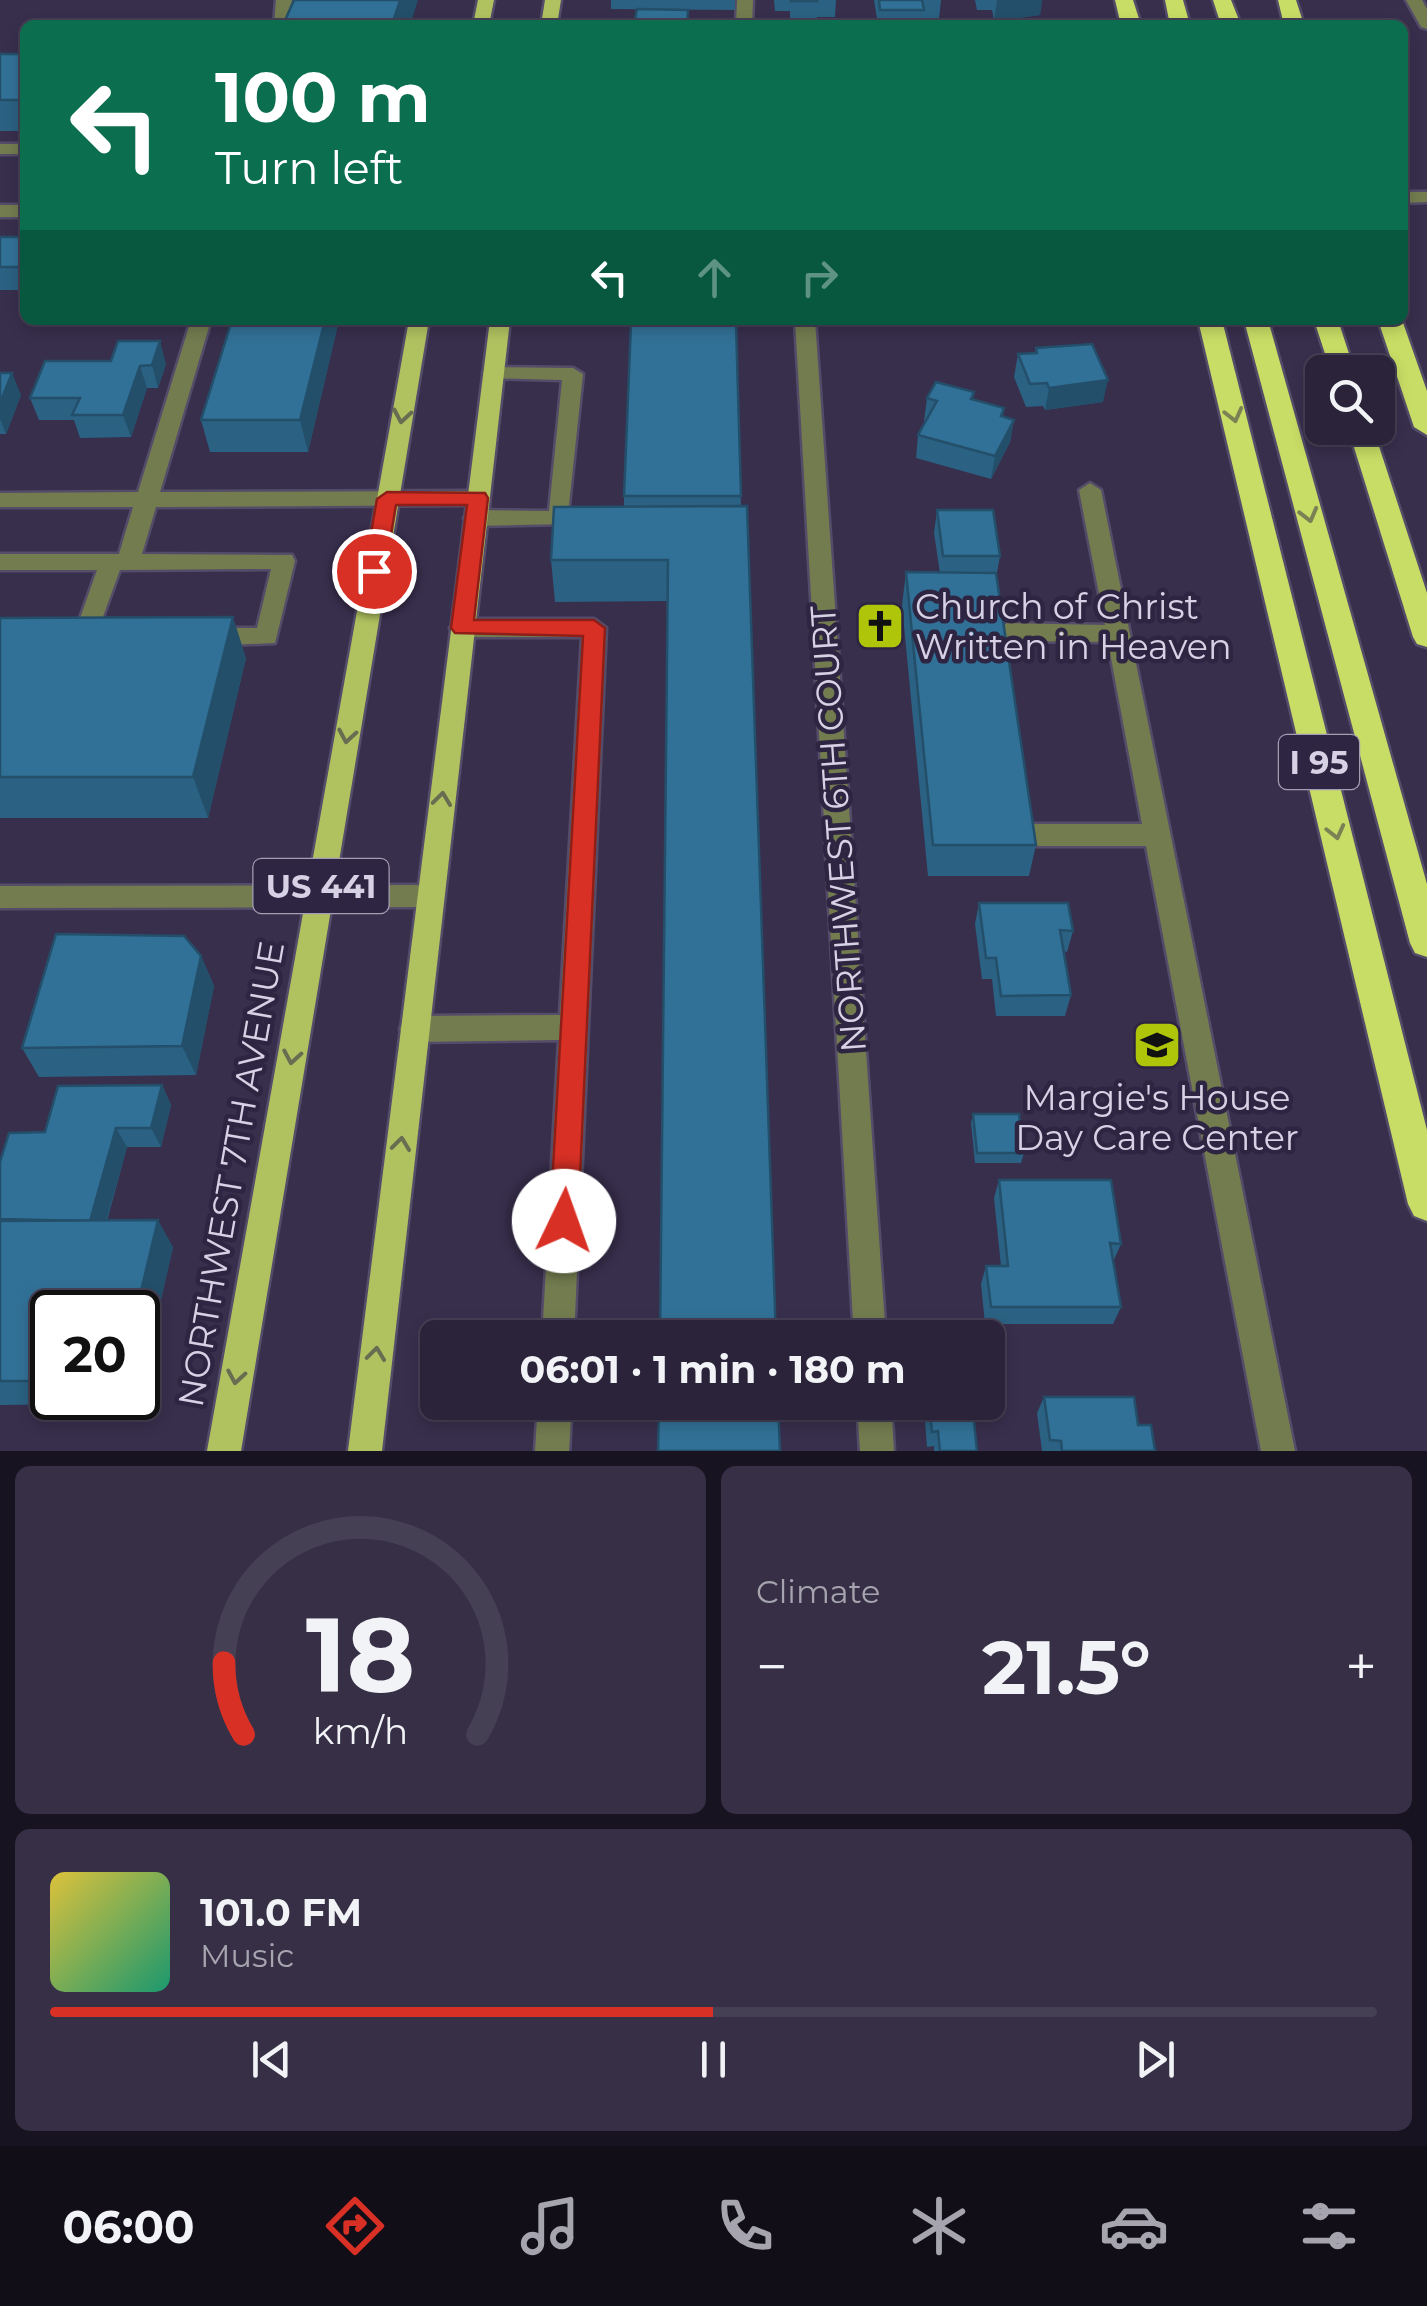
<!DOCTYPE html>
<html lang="en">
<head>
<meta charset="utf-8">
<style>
  :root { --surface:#2a233a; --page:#362f45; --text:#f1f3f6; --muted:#a5a4af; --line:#464054; --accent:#d93025 }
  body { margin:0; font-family:Montserrat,sans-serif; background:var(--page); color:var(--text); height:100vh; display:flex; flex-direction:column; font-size:38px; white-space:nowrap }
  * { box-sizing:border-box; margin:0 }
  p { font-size:32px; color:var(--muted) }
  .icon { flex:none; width:55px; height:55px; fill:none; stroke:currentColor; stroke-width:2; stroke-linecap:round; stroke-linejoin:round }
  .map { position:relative; height:1451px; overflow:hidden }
  .sheet { display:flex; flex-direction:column; gap:15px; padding:15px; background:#171320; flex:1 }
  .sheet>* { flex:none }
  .guide { position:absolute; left:20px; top:20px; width:1388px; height:305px; border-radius:15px; box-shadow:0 5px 15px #0003,0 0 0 2px var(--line); background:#0b6e4f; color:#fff; overflow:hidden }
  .buttons { position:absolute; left:1305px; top:355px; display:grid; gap:20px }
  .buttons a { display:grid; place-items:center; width:90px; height:90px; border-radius:15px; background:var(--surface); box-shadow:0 5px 15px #0003,0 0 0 2px var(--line); font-size:50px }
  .speed { position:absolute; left:30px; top:1290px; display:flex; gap:20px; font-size:50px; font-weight:700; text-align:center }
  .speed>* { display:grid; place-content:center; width:130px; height:130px; border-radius:50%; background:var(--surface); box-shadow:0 5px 15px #0003,0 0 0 2px var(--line); line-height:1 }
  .speed .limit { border:5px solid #111; border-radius:15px; background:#fff; color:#111 }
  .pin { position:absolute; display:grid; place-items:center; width:85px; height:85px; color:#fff; margin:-42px; border:5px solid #fff; border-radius:50%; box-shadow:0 2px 10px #0007 }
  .me { position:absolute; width:110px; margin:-55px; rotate:3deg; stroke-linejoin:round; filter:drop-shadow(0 0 8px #0008) }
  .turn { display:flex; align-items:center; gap:35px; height:210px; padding:0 30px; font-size:45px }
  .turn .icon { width:130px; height:130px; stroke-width:2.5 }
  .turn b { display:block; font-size:70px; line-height:85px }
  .lanes { display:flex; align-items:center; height:95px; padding:0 30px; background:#0003; justify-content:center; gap:50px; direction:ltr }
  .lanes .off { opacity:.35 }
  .big { font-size:75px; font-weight:700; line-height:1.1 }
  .sheet .tile { flex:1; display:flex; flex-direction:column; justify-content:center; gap:15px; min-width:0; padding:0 35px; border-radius:15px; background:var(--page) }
  .sheet .dial { align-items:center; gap:0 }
  .dial svg { height:260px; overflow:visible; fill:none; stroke:var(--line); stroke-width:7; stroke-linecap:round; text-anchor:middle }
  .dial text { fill:var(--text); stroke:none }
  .song { display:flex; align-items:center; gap:30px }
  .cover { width:120px; height:120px; border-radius:15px; background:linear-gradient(135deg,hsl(50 70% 55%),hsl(160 70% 35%)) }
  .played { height:10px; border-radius:5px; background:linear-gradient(90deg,var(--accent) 50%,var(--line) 50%) }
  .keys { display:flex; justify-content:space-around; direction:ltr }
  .heat { display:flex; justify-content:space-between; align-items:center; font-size:55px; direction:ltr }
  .sheet .tiles { flex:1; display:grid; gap:15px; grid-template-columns:1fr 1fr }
  .tile:last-child { grid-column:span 2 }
  .trip { position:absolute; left:420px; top:1320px; width:585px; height:100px; border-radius:15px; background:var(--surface); box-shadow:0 5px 15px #0003,0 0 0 2px var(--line); font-weight:700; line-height:100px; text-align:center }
  .tabs { display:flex; height:160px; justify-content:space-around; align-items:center; background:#110e17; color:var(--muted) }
  .tabs .icon { width:70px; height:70px }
  .tabs .current { color:var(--accent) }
  .tabs b { font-size:45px; color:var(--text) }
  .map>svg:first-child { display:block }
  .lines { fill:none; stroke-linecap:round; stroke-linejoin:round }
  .minor-casing { stroke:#544c68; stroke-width:5 }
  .major-casing { stroke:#544c68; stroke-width:5 }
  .highway-casing { stroke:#544c68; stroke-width:5 }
  .minor { fill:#737c4f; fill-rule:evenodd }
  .major { fill:#b0c260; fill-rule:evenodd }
  .highway { fill:#c8dd65; fill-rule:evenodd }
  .wall { fill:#2b6182 }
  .shaded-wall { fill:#234f6a }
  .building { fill:#327197; stroke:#234f6a; stroke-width:2.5 }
  .oneway { stroke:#7b8154 }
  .oneway2 { stroke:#686c50 }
  .route { fill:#d93025; stroke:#8d1f18; stroke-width:2.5 }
  .labels { text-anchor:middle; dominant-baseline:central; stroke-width:9; stroke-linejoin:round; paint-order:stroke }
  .shield { fill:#2e2542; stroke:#a49db3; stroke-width:2.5 }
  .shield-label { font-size:32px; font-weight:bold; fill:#d6d1e4 }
  .poi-label { font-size:35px; fill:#d6d1e4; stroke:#2e2542; text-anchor:start }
  .street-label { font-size:35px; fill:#d6d1e4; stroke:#2e2542 }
</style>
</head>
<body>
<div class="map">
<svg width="1427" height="1451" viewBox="0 0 1427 1451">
  <rect width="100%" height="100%" fill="#382f4d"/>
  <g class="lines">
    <g class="minor-casing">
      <g id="minor">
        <path d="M276,0H292L290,25H274Z"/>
        <path d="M737,0H753L752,25H736Z"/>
        <path d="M1406,0H1422L1427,9V29L1421,27Z"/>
        <rect x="0" y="144" width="25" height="10"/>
        <path d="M1402,192H1427V202L1402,203Z"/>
        <rect x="0" y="205" width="25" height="12"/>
        <path d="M191,320H211L160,492L478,491L489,498L478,505L156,507L142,554L292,555L295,561L275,643L205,646L193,637L205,628H257L271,569L120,570L93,644H77L73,638L97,570H0V554H119L133,507H0V493L138,492Z"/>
        <path d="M795,320H815L886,1338H854Z"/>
        <path d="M493,367L573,368L583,374L567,524L475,526L464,518L475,510L549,511L562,380L486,378L483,373L486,368Z"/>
        <path d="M1090,483L1101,490L1295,1451H1261L1146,846H1033L1024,842L1020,835L1024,828L1033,824H1142L1108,642L1007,641L995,632L1007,623L1105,625L1079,490Z"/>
        <path d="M462,619H594L606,628L574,1338H542L559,1040L414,1042L404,1038L400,1029L404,1020L414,1016L560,1015L582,637H462L450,628Z"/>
        <path d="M430,885L440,888L444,896L440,904L430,907L0,908V886Z"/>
        <path d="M538,1402H572L569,1451H535Z"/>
        <path d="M857,1402H891L894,1451H860Z"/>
      </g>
    </g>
    <g class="major-casing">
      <g id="major">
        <path d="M478,0H494L489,25H473Z"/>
        <path d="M545,0H561L557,25H541Z"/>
        <path d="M409,320H429L241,1451H207Z"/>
        <path d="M490,320H510L382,1451H348Z"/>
      </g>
    </g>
    <g class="highway-casing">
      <g id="highway">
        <path d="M1115,0H1133L1141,25H1121Z"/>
        <path d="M1165,0H1183L1190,25H1170Z"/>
        <path d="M1213,0H1231L1241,25H1221Z"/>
        <path d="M1278,0H1296L1304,25H1284Z"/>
        <path d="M1198,320H1222L1427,1130V1221L1414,1216L1408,1204Z"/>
        <path d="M1244,320H1268L1427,884V957L1415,953L1410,943Z"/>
        <path d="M1314,320H1338L1355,372H1331Z"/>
        <path d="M1378,320H1402L1427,391V435L1414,427Z"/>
        <path d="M1348,428H1373L1427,593V647L1417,644L1413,637Z"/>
      </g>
    </g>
    <use href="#minor" class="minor"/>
    <use href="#major" class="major"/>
    <use href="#highway" class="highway"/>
  </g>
  <g class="wall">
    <path d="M611,0H735V10L611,9Z"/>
    <path d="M774,0H836L835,17H817L816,22H790V11H775Z"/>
    <path d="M874,0H941L939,19H923V25H878Z"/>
    <path d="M975,0H1042L1040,15L994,21L992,10H977Z"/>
    <rect x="0" y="54" width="25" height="77"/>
    <rect x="0" y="237" width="25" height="53"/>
    <path d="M232,320H339L308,452H210L201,420Z"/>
    <path d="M659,320H707V324H736L741,506L668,601L555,602L551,560L624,507V496Z"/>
    <path d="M1036,348L1103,402L1045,410L1043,406L1026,407L1014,377L1018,354L1035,353Z"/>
    <path d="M111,361L166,364L158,388H147L131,437L80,438L74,420H39L30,398Z"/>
    <path d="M0,373L21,395L6,434H0Z"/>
    <path d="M974,392L973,399L1004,408L1003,417L1014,420L1010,442L991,479L916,458L918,435L926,421H924L927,398Z"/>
    <path d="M937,510L1000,556L996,578L1036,845L1029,876H928L902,605L906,572L940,573L934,533Z"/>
    <path d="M0,618L246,658L208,818H0Z"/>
    <path d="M979,903L1073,931L1067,952L1064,951L1071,995L1065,1016H996L992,979H982L975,924Z"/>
    <path d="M201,956L214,986L196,1075L39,1077L22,1048Z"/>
    <path d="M162,1085L171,1105L161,1147H127L107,1221L173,1247L145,1370L138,1377V1312H52V1398H115L108,1404L0,1405V1162L45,1132Z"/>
    <path d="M973,1114L1024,1153L1021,1163H975L971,1123Z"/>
    <path d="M999,1180L1121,1244L1113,1262L1121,1307L1113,1324H985L981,1284L986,1266H1001L994,1198Z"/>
    <path d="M1044,1397L1138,1425L1155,1451H1042L1037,1413Z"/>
    <path d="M925,1402H972L977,1451H934V1446L927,1447L924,1407Z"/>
  </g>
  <g class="shaded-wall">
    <path d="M400,0H418L410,25H392Z"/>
    <path d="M997,0H1042L1040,15L994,21Z"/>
    <path d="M325,320H339L308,452L300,420Z"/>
    <path d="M160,341L166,364L158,388L152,365Z"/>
    <path d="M140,366L147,388L131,437L123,415Z"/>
    <path d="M12,373L21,395L6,434L0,419V403Z"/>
    <path d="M1108,380L1103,402L1045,410L1049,388Z"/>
    <path d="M1014,420L1010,442L991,479L995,456Z"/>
    <path d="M233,617L246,658L208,818L193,777Z"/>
    <path d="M201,956L214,986L196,1075L182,1046Z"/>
    <path d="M162,1085L171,1105L161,1147L151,1128Z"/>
    <path d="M116,1128L127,1147L101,1239L90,1221Z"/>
    <path d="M158,1220L173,1247L145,1370L138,1377L136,1312Z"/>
    <path d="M103,1398H115L108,1404Z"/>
  </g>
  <g class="building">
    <path d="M294,0H400L392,25H283Z"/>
    <rect x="791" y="0" width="26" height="1"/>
    <path d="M879,0H922L924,10H880Z"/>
    <path d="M637,9L688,10L687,25H634Z"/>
    <rect x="0" y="54" width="25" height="46"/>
    <rect x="0" y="237" width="25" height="30"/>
    <path d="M232,320H325L300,420H201Z"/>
    <path d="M631,324H736L741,496H624Z"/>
    <path d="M118,341H160L152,365L140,366L123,415H72L80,398H30L45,361H111Z"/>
    <path d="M1092,344L1108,380L1049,388L1047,383L1030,384L1018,354L1037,353L1036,348Z"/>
    <path d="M0,373H12L0,403Z"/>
    <path d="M936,382L974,392L971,399L1004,408L1001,416L1014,420L995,456L918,435L937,401L927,398Z"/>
    <path d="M747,506L776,1338H660L668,560H551L554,507Z"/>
    <path d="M937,510H993L1000,556H943Z"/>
    <path d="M906,572L996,573L1036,845H933Z"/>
    <path d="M233,617L193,777H0V618Z"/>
    <path d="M979,903H1068L1073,931L1060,930L1071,995L1001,996L996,958H986Z"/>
    <path d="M56,934L184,936L201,956L182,1046L22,1048Z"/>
    <path d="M162,1085L151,1128H116L90,1221L0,1219V1162L9,1133L45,1132L58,1086Z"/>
    <path d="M973,1114H1019L1024,1153H977Z"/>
    <path d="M999,1180H1111L1121,1244L1110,1243L1121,1307H991L986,1266H1008Z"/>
    <path d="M158,1220L136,1312H52V1381H0V1221Z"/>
    <path d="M1044,1397H1134L1138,1425H1151L1155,1451H1062L1061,1441L1050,1440Z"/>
    <path d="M659,1402H778L780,1451H658Z"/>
    <path d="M929,1402H972L977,1451H940L938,1431L932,1432Z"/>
  </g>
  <defs><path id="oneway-chevron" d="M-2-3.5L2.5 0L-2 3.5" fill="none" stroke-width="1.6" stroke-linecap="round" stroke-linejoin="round" transform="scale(2.5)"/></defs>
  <g class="oneway">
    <use href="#oneway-chevron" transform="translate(1234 415) rotate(76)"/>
    <use href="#oneway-chevron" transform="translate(1309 515) rotate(75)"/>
    <use href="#oneway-chevron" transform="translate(1336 832) rotate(76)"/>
  </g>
  <g class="oneway2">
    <use href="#oneway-chevron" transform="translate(402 416) rotate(100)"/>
    <use href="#oneway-chevron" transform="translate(347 736) rotate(100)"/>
    <use href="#oneway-chevron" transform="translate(442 799) rotate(-83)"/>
    <use href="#oneway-chevron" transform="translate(292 1057) rotate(100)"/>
    <use href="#oneway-chevron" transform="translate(401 1144) rotate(-83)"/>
    <use href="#oneway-chevron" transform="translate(376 1354) rotate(-83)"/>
    <use href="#oneway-chevron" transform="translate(236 1377) rotate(100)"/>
  </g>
  <path class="route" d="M387,492L485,493L488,498L474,620H594L605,628L578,1221L574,1230L564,1234L554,1230L550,1221L583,636L455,633L451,628L467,505H396L385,571L382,576H367L364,571L377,499Z"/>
  <defs>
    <g id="church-square" transform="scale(2.5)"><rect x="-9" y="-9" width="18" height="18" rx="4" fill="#aec509" stroke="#2e2542"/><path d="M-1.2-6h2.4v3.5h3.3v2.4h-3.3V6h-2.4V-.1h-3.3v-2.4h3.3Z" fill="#111"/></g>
    <g id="school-square" transform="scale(2.5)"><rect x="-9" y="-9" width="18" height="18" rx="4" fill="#aec509" stroke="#2e2542"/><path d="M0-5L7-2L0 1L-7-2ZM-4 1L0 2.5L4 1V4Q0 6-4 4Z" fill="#111"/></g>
  </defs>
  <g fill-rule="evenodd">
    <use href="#church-square" x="880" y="626"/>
    <use href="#school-square" x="1157" y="1045"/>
  </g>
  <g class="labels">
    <g class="shield">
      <rect x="1279" y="735" width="80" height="54" rx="8"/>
      <rect x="253.5" y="859" width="135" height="54" rx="8"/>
    </g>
    <g class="shield-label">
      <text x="1319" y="762">I 95</text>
      <text x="321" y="886">US 441</text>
    </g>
    <g class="poi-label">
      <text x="915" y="606">Church of Christ<tspan x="915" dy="40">Written in Heaven</tspan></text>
      <text x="1157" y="1097" text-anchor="middle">Margie's House<tspan x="1157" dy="40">Day Care Center</tspan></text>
    </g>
    <g class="street-label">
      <text transform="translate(838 829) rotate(-94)">NORTHWEST 6TH COURT</text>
      <text transform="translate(231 1174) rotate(-80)">NORTHWEST 7TH AVENUE</text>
    </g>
  </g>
</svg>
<div class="buttons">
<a><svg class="icon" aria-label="search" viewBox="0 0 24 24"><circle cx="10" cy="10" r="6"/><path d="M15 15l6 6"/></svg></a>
</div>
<div class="speed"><div class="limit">20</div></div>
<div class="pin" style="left:374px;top:571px;background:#d93025"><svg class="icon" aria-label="arrive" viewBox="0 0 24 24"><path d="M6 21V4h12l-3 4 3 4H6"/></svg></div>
<svg class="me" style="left:564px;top:1221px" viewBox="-20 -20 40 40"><circle r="19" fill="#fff"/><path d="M0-13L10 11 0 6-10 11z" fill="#d93025"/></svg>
<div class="trip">06:01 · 1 min · 180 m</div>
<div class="guide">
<div class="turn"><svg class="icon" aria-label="left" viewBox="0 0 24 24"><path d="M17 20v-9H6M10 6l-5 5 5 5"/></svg><div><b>100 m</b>Turn left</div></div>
<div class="lanes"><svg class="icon" aria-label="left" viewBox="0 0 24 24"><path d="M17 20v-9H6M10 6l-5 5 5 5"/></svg><svg class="icon off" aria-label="ahead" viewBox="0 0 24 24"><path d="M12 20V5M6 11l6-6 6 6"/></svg><svg class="icon off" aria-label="right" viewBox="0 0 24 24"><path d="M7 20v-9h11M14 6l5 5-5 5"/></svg></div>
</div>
</div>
<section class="sheet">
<div class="tiles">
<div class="tile dial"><svg viewBox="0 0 100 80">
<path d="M14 69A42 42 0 1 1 86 69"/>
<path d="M14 69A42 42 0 0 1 8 47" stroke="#d93025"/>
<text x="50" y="56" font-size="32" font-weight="700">18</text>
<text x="50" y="72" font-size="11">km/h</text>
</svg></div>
<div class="tile"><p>Climate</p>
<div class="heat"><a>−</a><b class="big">21.5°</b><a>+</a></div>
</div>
<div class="tile">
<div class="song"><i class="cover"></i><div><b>101.0 FM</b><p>Music</p></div></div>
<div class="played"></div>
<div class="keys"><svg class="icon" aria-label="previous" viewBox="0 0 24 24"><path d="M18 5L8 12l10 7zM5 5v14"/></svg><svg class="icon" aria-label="pause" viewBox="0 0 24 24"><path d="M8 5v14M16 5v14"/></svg><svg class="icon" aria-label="next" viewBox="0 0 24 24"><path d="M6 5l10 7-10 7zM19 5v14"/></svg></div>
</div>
</div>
</section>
<nav class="tabs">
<b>06:00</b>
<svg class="icon current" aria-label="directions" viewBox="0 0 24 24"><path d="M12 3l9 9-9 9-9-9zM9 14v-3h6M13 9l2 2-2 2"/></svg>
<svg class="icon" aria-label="music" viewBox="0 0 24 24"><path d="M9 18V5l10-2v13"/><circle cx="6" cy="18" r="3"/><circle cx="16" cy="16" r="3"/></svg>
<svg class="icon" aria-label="phone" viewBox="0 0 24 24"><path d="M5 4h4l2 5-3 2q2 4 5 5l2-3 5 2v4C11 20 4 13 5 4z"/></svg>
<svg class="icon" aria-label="climate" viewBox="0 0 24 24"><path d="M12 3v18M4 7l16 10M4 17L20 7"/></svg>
<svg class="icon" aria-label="car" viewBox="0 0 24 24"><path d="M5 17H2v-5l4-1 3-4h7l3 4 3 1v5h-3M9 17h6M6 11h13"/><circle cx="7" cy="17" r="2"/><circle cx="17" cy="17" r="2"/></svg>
<svg class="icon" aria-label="filters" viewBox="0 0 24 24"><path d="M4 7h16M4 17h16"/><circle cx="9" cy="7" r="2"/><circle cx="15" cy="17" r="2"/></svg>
</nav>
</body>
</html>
